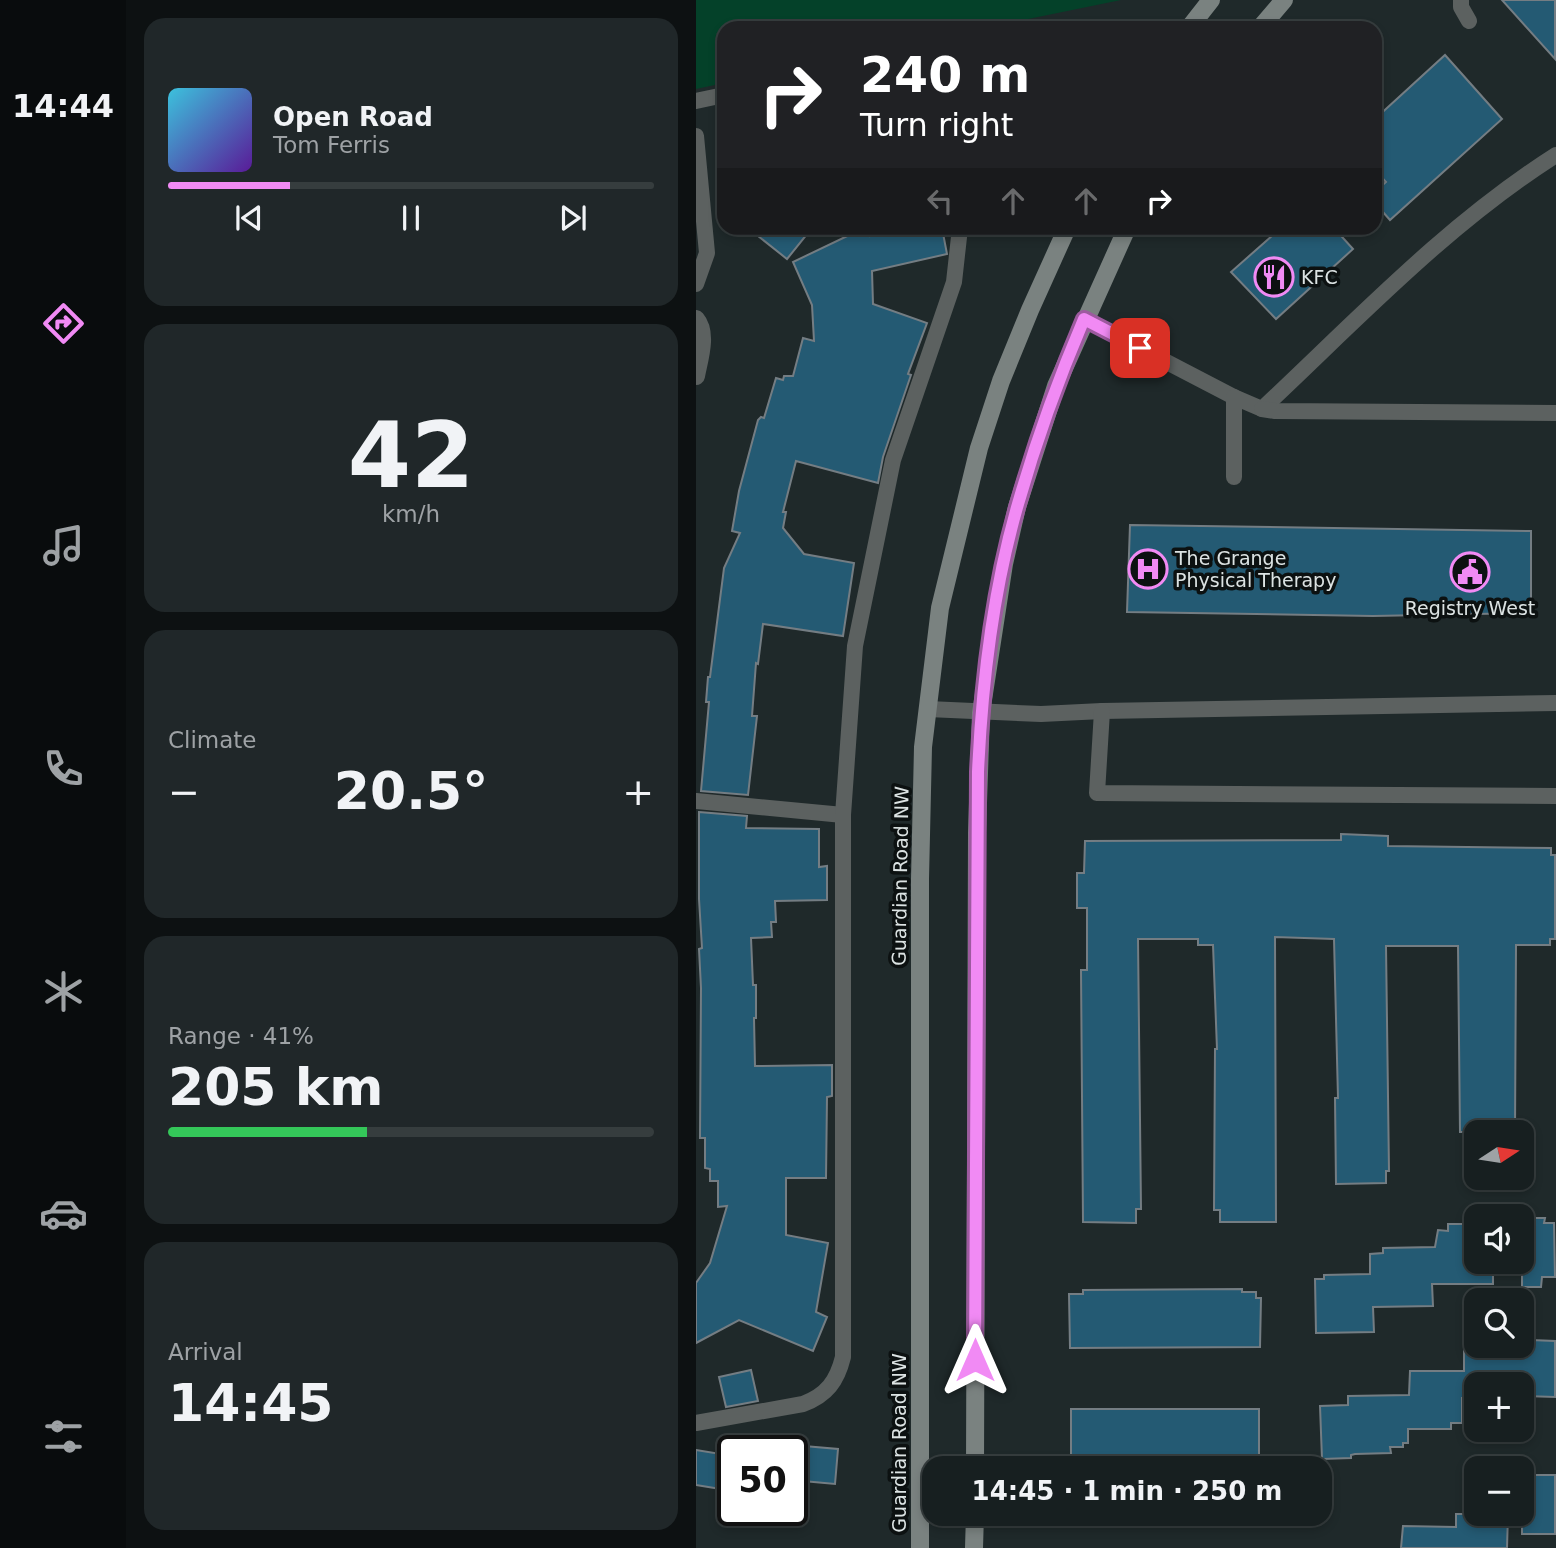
<!DOCTYPE html>
<html lang="en">
<head>
<meta charset="utf-8">
<style>
  :root { --surface:#171f20; --page:#202729; --text:#f1f3f6; --muted:#9ea2a5; --line:#363d3e; --accent:#f18af4 }
  body { margin:0; font-family:"DejaVu Sans",sans-serif; background:var(--page); color:var(--text); height:100vh; display:flex; flex-direction:column; font-size:26px; white-space:nowrap }
  * { box-sizing:border-box; margin:0 }
  p { font-size:23px; color:var(--muted) }
  .icon { flex:none; width:38px; height:38px; fill:none; stroke:currentColor; stroke-width:2; stroke-linecap:round; stroke-linejoin:round }
  .map { position:relative; flex:1; overflow:hidden }
  .sheet { display:flex; flex-direction:column; gap:18px; padding:18px; background:#0d1112; width:570px }
  .sheet>* { flex:none }
  .top-card { position:absolute; left:21px; top:21px; width:665px; height:214px; border-radius:21px; box-shadow:0 4px 10px #0003,0 0 0 2px var(--line); background:#202124; color:#fff; overflow:hidden }
  .needle { width:46px; rotate:78deg }
  .tools { position:absolute; left:768px; top:1120px; display:grid; gap:14px }
  .tools a { display:grid; place-items:center; width:70px; height:70px; border-radius:14px; background:var(--surface); box-shadow:0 4px 10px #0003,0 0 0 2px var(--line); font-size:35px }
  .speed { position:absolute; left:21px; top:1435px; display:flex; gap:14px; font-size:35px; font-weight:700; text-align:center }
  .speed>* { display:grid; place-content:center; width:91px; height:91px; border-radius:50%; background:var(--surface); box-shadow:0 4px 10px #0003,0 0 0 2px var(--line); line-height:1 }
  .speed .limit { border:4px solid #111; border-radius:10px; background:#fff; color:#111 }
  .pin { position:absolute; display:grid; place-items:center; width:60px; height:60px; color:#fff; margin:-30px; border-radius:14px; box-shadow:0 4px 10px #0006 }
  .me { position:absolute; width:77px; margin:-38px; rotate:0deg; stroke-linejoin:round; filter:drop-shadow(0 0 5px #0008) }
  .turn { display:flex; align-items:center; gap:24px; height:147px; padding:0 28px; font-size:32px }
  .turn .icon { width:91px; height:91px; stroke-width:2.5 }
  .turn b { display:block; font-size:49px; line-height:60px }
  .lanes { display:flex; align-items:center; height:66px; padding:0 28px; background:#0003; justify-content:center; gap:35px; direction:ltr }
  .lanes .off { opacity:.35 }
  .big { font-size:52px; font-weight:700; line-height:1.1 }
  .sheet .widget { flex:1; display:flex; flex-direction:column; justify-content:center; gap:10px; min-width:0; padding:0 24px; border-radius:21px; background:var(--page) }
  .sheet .dial { align-items:center; gap:0 }
  .dial b { font-size:91px; line-height:1 }
  .song { display:flex; align-items:center; gap:21px }
  .cover { width:84px; height:84px; border-radius:10px; background:linear-gradient(135deg,hsl(190 70% 55%),hsl(270 70% 35%)) }
  .played { height:7px; border-radius:4px; background:linear-gradient(90deg,var(--accent) 25%,var(--line) 25%) }
  .keys { display:flex; justify-content:space-around; direction:ltr }
  .heat { display:flex; justify-content:space-between; align-items:center; font-size:38px; direction:ltr }
  .charge { height:10px; border-radius:5px; background:linear-gradient(90deg,#34c759 41%,var(--line) 0) }
  .trip { position:absolute; left:226px; top:1456px; width:410px; height:70px; border-radius:21px; background:var(--surface); box-shadow:0 4px 10px #0003,0 0 0 2px var(--line); font-weight:700; line-height:70px; text-align:center }
  main { display:flex; flex:1; min-height:0 }
  .tabs { display:flex; flex-direction:column; width:126px; justify-content:space-around; align-items:center; background:#090c0d; color:var(--muted) }
  .tabs .icon { width:49px; height:49px }
  .tabs .selected { color:var(--accent) }
  .tabs b { font-size:32px; color:var(--text) }
  .map>svg:first-child { display:block }
  .green { fill:#044129 }
  .building { fill:#245a73; stroke:#747d83; stroke-width:2 }
  .lines { fill:none; stroke-linecap:round; stroke-linejoin:round }
  .lane { stroke:#5c6160; stroke-width:16 }
  .street { stroke:#5c6160; stroke-width:18 }
  .secondary { stroke:#7a8280; stroke-width:18 }
  .route-casing { stroke:#9d5a9f; stroke-width:18 }
  .route { stroke:#f18af4; stroke-width:12 }
  .labels { text-anchor:middle; dominant-baseline:central; stroke-width:7; stroke-linejoin:round; paint-order:stroke }
  .poi-label { font-size:19px; fill:#dce3e3; stroke:#0c1111; text-anchor:start }
  .street-label { font-size:19px; fill:#dce3e3; stroke:#0c1111 }
</style>
</head>
<body>
<main>
<nav class="tabs">
<b>14:44</b>
<svg class="icon selected" aria-label="directions" viewBox="0 0 24 24"><path d="M12 3l9 9-9 9-9-9zM9 14v-3h6M13 9l2 2-2 2"/></svg>
<svg class="icon" aria-label="music" viewBox="0 0 24 24"><path d="M9 18V5l10-2v13"/><circle cx="6" cy="18" r="3"/><circle cx="16" cy="16" r="3"/></svg>
<svg class="icon" aria-label="phone" viewBox="0 0 24 24"><path d="M5 4h4l2 5-3 2q2 4 5 5l2-3 5 2v4C11 20 4 13 5 4z"/></svg>
<svg class="icon" aria-label="climate" viewBox="0 0 24 24"><path d="M12 3v18M4 7l16 10M4 17L20 7"/></svg>
<svg class="icon" aria-label="car" viewBox="0 0 24 24"><path d="M5 17H2v-5l4-1 3-4h7l3 4 3 1v5h-3M9 17h6M6 11h13"/><circle cx="7" cy="17" r="2"/><circle cx="17" cy="17" r="2"/></svg>
<svg class="icon" aria-label="filters" viewBox="0 0 24 24"><path d="M4 7h16M4 17h16"/><circle cx="9" cy="7" r="2"/><circle cx="15" cy="17" r="2"/></svg>
</nav>
<section class="sheet">
<div class="widget">
<div class="song"><i class="cover"></i><div><b>Open Road</b><p>Tom Ferris</p></div></div>
<div class="played"></div>
<div class="keys"><svg class="icon" aria-label="previous" viewBox="0 0 24 24"><path d="M18 5L8 12l10 7zM5 5v14"/></svg><svg class="icon" aria-label="pause" viewBox="0 0 24 24"><path d="M8 5v14M16 5v14"/></svg><svg class="icon" aria-label="next" viewBox="0 0 24 24"><path d="M6 5l10 7-10 7zM19 5v14"/></svg></div>
</div>
<div class="widget dial"><b>42</b><p>km/h</p></div>
<div class="widget"><p>Climate</p>
<div class="heat"><a>−</a><b class="big">20.5°</b><a>+</a></div>
</div>
<div class="widget"><p>Range · 41%</p><b class="big">205 km</b><div class="charge"></div></div>
<div class="widget"><p>Arrival</p><b class="big">14:45</b></div>
</section>
<div class="map">
<svg width="860" height="1548" viewBox="0 0 860 1548">
  <rect width="100%" height="100%" fill="#1f292a"/>
  <path class="green" d="M0,0H425L289,28H28V83L0,89Z"/>
  <g class="building">
    <path d="M806,0H859V59Z"/>
    <path d="M749,55L806,119L694,220L679,203V192L690,182L679,170V119Z"/>
    <path d="M52,228H116L91,259Z"/>
    <path d="M213,228H246L251,254L176,271L177,304L231,323L212,374L215,375L187,457L182,483L100,461L87,512H90L87,528L108,554L158,563L147,636L67,624L62,664L60,663L56,716H61L52,795L5,791L13,702H10L12,677H14L28,568L44,533L36,531L43,491L62,420L65,417L68,418L80,378L87,380L88,376H97L107,338L118,341L116,305L97,262L166,229L167,232L171,230L174,236Z"/>
    <path d="M585,228H638L657,249L580,319L535,272Z"/>
    <path d="M434,525L835,531V613L677,616L431,612Z"/>
    <path d="M3,812L51,816L50,828L123,829V867L131,866V900L79,901L80,922H75L76,937L55,938L57,985H60V1018H58L59,1066L136,1065V1096L131,1097L130,1178H90V1235L132,1243L120,1312L131,1317L117,1351L43,1320L0,1343V1283L14,1263L31,1206L22,1207V1181H14V1169L9,1168V1138H4L5,988L3,949L6,948L3,899Z"/>
    <path d="M645,834L692,836V846L855,848V855H859V939H854V945H820L819,1132H764L762,946H690L693,1171H690V1183L640,1184L639,1098H642L638,939L579,937L580,1222H524V1210H518L519,1049H521L517,945H502V939H442L445,1209H440V1223L387,1222L385,970H391V908H381V873H388L389,841L645,840Z"/>
    <path d="M826,1218H849L848,1223H858L859,1277H846L845,1287H826Z"/>
    <path d="M752,1224H780V1262H797V1284H736L737,1306L677,1307L678,1332L620,1333L619,1279H628V1275L674,1274V1254L687,1253V1248L739,1247L742,1230L752,1231Z"/>
    <path d="M546,1289V1292H560V1298H565L564,1347L374,1348L373,1294H387V1290Z"/>
    <path d="M835,1340L859,1341V1397L826,1396V1384H780V1398H766V1423H755V1429H712V1443H707V1447H694L695,1453L659,1454L655,1455V1458L626,1459L624,1406L652,1405V1396L713,1395L714,1371H768V1346H835Z"/>
    <path d="M55,1370L62,1401L30,1407L23,1377Z"/>
    <path d="M375,1409H563V1456H560V1461H548V1467H387V1462H380V1457H375Z"/>
    <path d="M108,1446L142,1449L139,1484L96,1480V1452L108,1453Z"/>
    <path d="M0,1450L37,1456V1491L0,1485Z"/>
    <path d="M832,1475H859V1534H826V1481H831Z"/>
    <path d="M760,1514H812L811,1548H705L707,1526L760,1527Z"/>
  </g>
  <g class="lines">
    <g class="lane">
      <path d="M765,0V7L773,21"/>
      <path d="M0,101L28,95"/>
      <path d="M0,136L11,253L0,284"/>
      <path d="M388,319L538,397L566,409C660,321 750,225 860,155"/>
      <path d="M566,409L579,411L860,413"/>
      <path d="M538,477V397"/>
      <path d="M232,709L345,714L406,711L860,703"/>
      <path d="M406,711L401,793L860,796"/>
      <path d="M0,801L147,815"/>
      <path d="M0,1423L107,1404C131,1395 141,1381 147,1357V815L159,646L197,460L258,282L264,228"/>
    </g>
    <path class="street" d="M0,319C12,333 3,360 0,376"/>
    <g class="secondary">
      <path d="M493,28L515,0"/>
      <path d="M564,28L588,0"/>
      <path d="M279,1468L281,833L285,713L308,564L321,507L360,386L431,228"/>
      <path d="M224,1548V879L227,747L244,608L283,448L305,381L334,310L371,228"/>
      <path d="M278,1548L279,1514"/>
    </g>
  </g>
  <g class="lines">
    <g class="route-casing">
      <path id="route" d="M279,1360L282,772C286,683 297,590 322,504C340,441 362,380 388,319L444,348"/>
    </g>
    <use href="#route" class="route"/>
  </g>
  <defs>
    <g id="restaurant-ring" transform="scale(2.0125)"><circle r="9.5" fill="#0c1111" stroke="#f18af4" stroke-width="1.5"/><path d="M-5-6h1v4h1v-4h1v4h1v-4h1v5L-1.5 .5V6h-2V.5L-5-1ZM5-6V6H3V1.5H1.5Q1.5-4 5-6Z" fill="#f18af4"/></g>
    <g id="hospital-ring" transform="scale(2.0125)"><circle r="9.5" fill="#0c1111" stroke="#f18af4" stroke-width="1.5"/><path d="M-5-5h3v3.5h4V-5h3V5h-3V1.5h-4V5h-3Z" fill="#f18af4"/></g>
    <g id="civic-ring" transform="scale(2.0125)"><circle r="9.5" fill="#0c1111" stroke="#f18af4" stroke-width="1.5"/><path d="M-.6-6.5H3V-4.5H.6V-3L4-1V1h2V6H-6V1h2V-1L-.6-3ZM-1.2 2.5V6h2.4V2.5Z" fill="#f18af4"/></g>
  </defs>
  <g fill-rule="evenodd">
    <use href="#restaurant-ring" x="578" y="277"/>
    <use href="#hospital-ring" x="452" y="569"/>
    <use href="#civic-ring" x="774" y="572"/>
  </g>
  <g class="labels">
    <g class="poi-label">
      <text x="605" y="277">KFC</text>
      <text x="479" y="558">The Grange<tspan x="479" dy="22">Physical Therapy</tspan></text>
      <text x="774" y="608" text-anchor="middle">Registry West</text>
    </g>
    <g class="street-label">
      <text transform="translate(204 876) rotate(-89)">Guardian Road NW</text>
      <text transform="translate(203 1443) rotate(-90)">Guardian Road NW</text>
    </g>
  </g>
</svg>
<div class="tools">
<a><svg class="needle" viewBox="-14 -14 28 28"><path d="M0-13l5 13h-10z" fill="#e53935"/><path d="M0 13l5-13h-10z" fill="#9ea2a5"/></svg></a>
<a><svg class="icon" aria-label="sound" viewBox="0 0 24 24"><path d="M4 9h4l5-4v14l-5-4H4zM17 9q2 3 0 6"/></svg></a>
<a><svg class="icon" aria-label="search" viewBox="0 0 24 24"><circle cx="10" cy="10" r="6"/><path d="M15 15l6 6"/></svg></a>
<a>+</a>
<a>−</a>
</div>
<div class="speed"><div class="limit">50</div></div>
<div class="pin" style="left:444px;top:348px;background:#d93025"><svg class="icon" aria-label="arrive" viewBox="0 0 24 24"><path d="M6 21V4h12l-3 4 3 4H6"/></svg></div>
<svg class="me" style="left:279px;top:1360px" viewBox="-20 -20 40 40"><path d="M0-17L14 15 0 8-14 15z" fill="#f18af4" stroke="#fff" stroke-width="4"/></svg>
<div class="trip">14:45 · 1 min · 250 m</div>
<div class="top-card">
<div class="turn"><svg class="icon" aria-label="right" viewBox="0 0 24 24"><path d="M7 20v-9h11M14 6l5 5-5 5"/></svg><div><b>240 m</b>Turn right</div></div>
<div class="lanes"><svg class="icon off" aria-label="left" viewBox="0 0 24 24"><path d="M17 20v-9H6M10 6l-5 5 5 5"/></svg><svg class="icon off" aria-label="ahead" viewBox="0 0 24 24"><path d="M12 20V5M6 11l6-6 6 6"/></svg><svg class="icon off" aria-label="ahead" viewBox="0 0 24 24"><path d="M12 20V5M6 11l6-6 6 6"/></svg><svg class="icon" aria-label="right" viewBox="0 0 24 24"><path d="M7 20v-9h11M14 6l5 5-5 5"/></svg></div>
</div>
</div>
</main>
</body>
</html>
